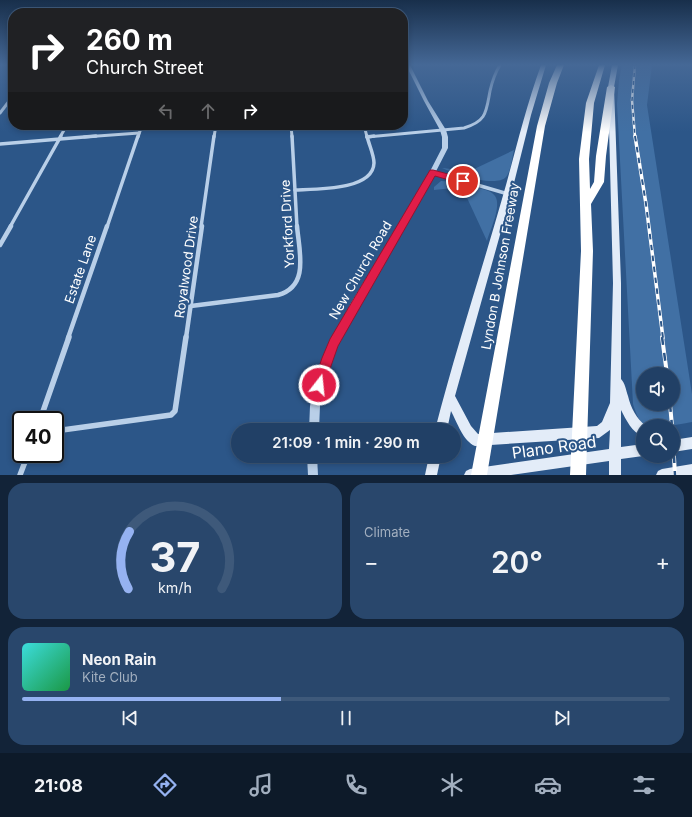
<!DOCTYPE html>
<html lang="en">
<head>
<meta charset="utf-8">
<style>
  :root { --surface:#214066; --page:#29476c; --text:#f1f3f6; --muted:#a2afbf; --line:#3e597a; --accent:#95b2f1 }
  body { margin:0; font-family:Inter,sans-serif; background:var(--page); color:var(--text); height:100vh; display:flex; flex-direction:column; font-size:15px; white-space:nowrap }
  * { box-sizing:border-box; margin:0 }
  p { font-size:13px; color:var(--muted) }
  .icon { flex:none; width:22px; height:22px; fill:none; stroke:currentColor; stroke-width:2; stroke-linecap:round; stroke-linejoin:round }
  .map { position:relative; height:475px; overflow:hidden }
  .sheet { display:flex; flex-direction:column; gap:8px; padding:8px; background:#122338; flex:1 }
  .sheet>* { flex:none }
  .banner { position:absolute; left:8px; top:8px; width:400px; height:122px; border-radius:16px; box-shadow:0 2px 6px #0003,0 0 0 1px var(--line); background:#202124; color:#fff; overflow:hidden }
  .tools { position:absolute; left:636px; top:367px; display:grid; gap:8px }
  .tools a { display:grid; place-items:center; width:44px; height:44px; border-radius:50%; background:var(--surface); box-shadow:0 2px 6px #0003,0 0 0 1px var(--line); font-size:20px }
  .speed { position:absolute; left:12px; top:411px; display:flex; gap:8px; font-size:20px; font-weight:700; text-align:center }
  .speed>* { display:grid; place-content:center; width:52px; height:52px; border-radius:50%; background:var(--surface); box-shadow:0 2px 6px #0003,0 0 0 1px var(--line); line-height:1 }
  .speed .limit { border:2px solid #111; border-radius:6px; background:#fff; color:#111 }
  .pin { position:absolute; display:grid; place-items:center; width:34px; height:34px; color:#fff; margin:-17px; border:2px solid #fff; border-radius:50%; box-shadow:0 1px 4px #0007 }
  .me { position:absolute; width:44px; margin:-22px; rotate:16deg; stroke-linejoin:round; filter:drop-shadow(0 0 3px #0008) }
  .turn { display:flex; align-items:center; gap:14px; height:84px; padding:0 12px; font-size:18px }
  .turn .icon { width:52px; height:52px; stroke-width:2.5 }
  .turn b { display:block; font-size:28px; line-height:34px }
  .lanes { display:flex; align-items:center; height:38px; padding:0 12px; background:#0003; justify-content:center; gap:20px; direction:ltr }
  .lanes .off { opacity:.35 }
  .big { font-size:30px; font-weight:600; line-height:1.1 }
  .sheet .card { flex:1; display:flex; flex-direction:column; justify-content:center; gap:6px; min-width:0; padding:0 14px; border-radius:16px; background:var(--page) }
  .sheet .dial { align-items:center; gap:0 }
  .dial svg { height:104px; overflow:visible; fill:none; stroke:var(--line); stroke-width:7; stroke-linecap:round; text-anchor:middle }
  .dial text { fill:var(--text); stroke:none }
  .song { display:flex; align-items:center; gap:12px }
  .cover { width:48px; height:48px; border-radius:6px; background:linear-gradient(135deg,hsl(180 70% 55%),hsl(140 70% 35%)) }
  .played { height:4px; border-radius:2px; background:linear-gradient(90deg,var(--accent) 40%,var(--line) 40%) }
  .keys { display:flex; justify-content:space-around; direction:ltr }
  .heat { display:flex; justify-content:space-between; align-items:center; font-size:22px; direction:ltr }
  .sheet .tiles { flex:1; display:grid; gap:8px; grid-template-columns:1fr 1fr }
  .card:last-child { grid-column:span 2 }
  .trip { position:absolute; left:231px; top:423px; width:230px; height:40px; border-radius:20px; background:var(--surface); box-shadow:0 2px 6px #0003,0 0 0 1px var(--line); font-weight:600; line-height:40px; text-align:center }
  .tab-bar { display:flex; height:64px; justify-content:space-around; align-items:center; background:#0d1a29; color:var(--muted) }
  .tab-bar .icon { width:28px; height:28px }
  .tab-bar .active { color:var(--accent) }
  .tab-bar b { font-size:18px; color:var(--text) }
  .map>svg:first-child { display:block }
  .green { fill:#4170a4; fill-rule:evenodd }
  .lines { fill:none; stroke-linecap:round; stroke-linejoin:round }
  .minor-far3 { stroke:#b9cfe8; stroke-width:3 }
  .minor-far2 { stroke:#b9cfe8; stroke-width:3.5 }
  .minor-far1 { stroke:#b9cfe8; stroke-width:4.5 }
  .minor { stroke:#b9cfe8; stroke-width:5.5 }
  .tertiary { fill:#b9cfe8; fill-rule:evenodd }
  .secondary { fill:#e3ecf8; fill-rule:evenodd }
  .motorway { fill:#fff; fill-rule:evenodd }
  .rail-far2-casing { stroke:#fff; stroke-width:2.5 }
  .rail-far1-casing { stroke:#fff; stroke-width:3.5 }
  .rail-casing { stroke:#fff; stroke-width:4 }
  .rail-far2 { stroke:#2c5688; stroke-width:1.5; stroke-dasharray:4; stroke-linecap:butt }
  .rail-far1 { stroke:#2c5688; stroke-width:2; stroke-dasharray:5.5; stroke-linecap:butt }
  .rail { stroke:#2c5688; stroke-width:2.5; stroke-dasharray:8; stroke-linecap:butt }
  .route { fill:#e11d48; stroke:#92132f }
  .labels { text-anchor:middle; dominant-baseline:central; stroke-width:4; stroke-linejoin:round; paint-order:stroke }
  .street-label { font-size:13px; fill:#fff; stroke:#2c5688 }
  .near-street-label { font-size:16px; fill:#fff; stroke:#2c5688 }
</style>
</head>
<body>
<div class="map">
<svg width="692" height="475" viewBox="0 0 692 475">
  <rect width="100%" height="100%" fill="#2c5688"/>
  <g class="green">
    <path d="M622,65H652L647,105L692,394V422C683,424 649,430 643,424C638,420 635,410 633,404L617,104L619,80ZM643,374H673V404H643Z"/>
    <path d="M514,150C512,158 511,171 506,177C496,188 454,174 442,168L470,171Z"/>
    <path d="M441,181C453,181 463,184 475,187C481,189 491,190 495,196C502,206 490,230 487,241L462,187L434,190V187Z"/>
  </g>
  <g class="lines">
    <g class="minor-far3">
      <path d="M0,113L13,96"/>
      <path d="M291,125L292,137"/>
      <path d="M364,125L367,137"/>
      <path d="M60,137L67,125"/>
      <path d="M84,137L139,133"/>
      <path d="M138,137L142,125"/>
      <path d="M214,137L216,125"/>
      <path d="M367,137L464,128C487,121 486,112 490,91C492,82 495,73 500,65"/>
    </g>
    <g class="minor-far2">
      <path d="M292,136L297,227"/>
      <path d="M367,137L374,136"/>
      <path d="M0,144L96,136"/>
      <path d="M433,172L508,194"/>
      <path d="M295,190C314,189 373,191 374,163C374,155 369,145 367,136"/>
      <path d="M10,227L61,136"/>
      <path d="M107,227L138,136"/>
      <path d="M201,227L214,136"/>
    </g>
    <g class="minor-far1">
      <path d="M0,245L11,226"/>
      <path d="M191,306L278,295C310,286 299,251 297,226"/>
      <path d="M68,338L107,226"/>
      <path d="M186,338L202,226"/>
    </g>
    <g class="minor">
      <path d="M40,420L69,337"/>
      <path d="M55,431L171,415L175,411L186,337"/>
      <path d="M20,475L28,454"/>
    </g>
    <g class="tertiary">
      <path d="M406,65H410L428,101L446,130L448,137V148L430,183L357,309L338,345L326,376L320,406L319,430H309L310,406L316,376L331,340L351,303L424,183L442,148V137L440,130L424,101Z"/>
      <path d="M307,456H317L318,475H308Z"/>
    </g>
    <g class="secondary">
      <path d="M541,65H546L531,115L510,199L455,396L471,426L478,434L597,426L602,422L610,403L613,283L608,87L612,65H618L614,87L621,283V379C625,383 626,390 628,396C631,408 636,418 646,426H643V437C632,432 626,420 621,410V447L643,444V456L621,459V475H609V461L511,475H464L466,471L470,469L609,449L610,430L599,438L475,446C463,441 457,422 451,411L447,430H435C455,352 480,276 502,199C515,154 525,109 541,65Z"/>
      <path d="M692,437V449L673,452V440Z"/>
      <path d="M429,456H441L437,475H425Z"/>
      <path d="M692,464V475H656L658,471L662,469Z"/>
    </g>
    <g class="motorway">
      <path d="M557,65H564L557,83L545,126L487,475H471L537,126L549,83Z"/>
      <path d="M599,65H605L594,103L589,159L590,189L594,182L596,156L607,87L611,85L615,87L606,156L604,182L591,204L593,251L586,475H570L581,251L579,159L586,103Z"/>
    </g>
    <g class="rail-far2-casing">
      <path id="rail-far2" d="M635,65L632,100L635,137"/>
    </g>
    <g class="rail-far1-casing">
      <path id="rail-far1" d="M635,136L646,204L663,338"/>
    </g>
    <g class="rail-casing">
      <g id="rail">
        <path d="M662,337L667,374"/>
        <path d="M670,404L672,426"/>
        <path d="M673,439L675,475"/>
      </g>
    </g>
    <use href="#rail-far2" class="rail-far2"/>
    <use href="#rail-far1" class="rail-far1"/>
    <use href="#rail" class="rail"/>
  </g>
  <linearGradient id="sky" x2="0" y2="1"><stop stop-color="#182f4b"/><stop offset="0.49" stop-color="#456896"/><stop offset="1" stop-color="#456896" stop-opacity="0"/></linearGradient>
  <rect width="692" height="132" fill="url(#sky)"/>
  <path class="route" d="M430,170H433L463,178L467,181L463,184L435,176L338,346L323,389L319,391L315,389L313,385L322,358L330,339Z"/>
  <g class="labels">
    <g class="street-label">
      <text transform="translate(287 224) rotate(-93)">Yorkford Drive</text>
      <text transform="translate(500 266) rotate(-80)">Lyndon B Johnson Freeway</text>
      <text transform="translate(186 267) rotate(-82)">Royalwood Drive</text>
      <text transform="translate(80 269) rotate(-71)">Estate Lane</text>
      <text transform="translate(360 270) rotate(-60)">New Church Road</text>
    </g>
    <g class="near-street-label">
      <text transform="translate(554 447) rotate(-8)">Plano Road</text>
    </g>
  </g>
</svg>
<div class="tools">
<a><svg class="icon" aria-label="sound" viewBox="0 0 24 24"><path d="M4 9h4l5-4v14l-5-4H4zM17 9q2 3 0 6"/></svg></a>
<a><svg class="icon" aria-label="search" viewBox="0 0 24 24"><circle cx="10" cy="10" r="6"/><path d="M15 15l6 6"/></svg></a>
</div>
<div class="speed"><div class="limit">40</div></div>
<div class="pin" style="left:463px;top:181px;background:#d93025"><svg class="icon" aria-label="arrive" viewBox="0 0 24 24"><path d="M6 21V4h12l-3 4 3 4H6"/></svg></div>
<svg class="me" style="left:319px;top:385px" viewBox="-20 -20 40 40"><circle r="17" fill="#e11d48" stroke="#fff" stroke-width="3"/><path d="M0-11L8 9 0 5-8 9z" fill="#fff"/></svg>
<div class="trip">21:09 · 1 min · 290 m</div>
<div class="banner">
<div class="turn"><svg class="icon" aria-label="right" viewBox="0 0 24 24"><path d="M7 20v-9h11M14 6l5 5-5 5"/></svg><div><b>260 m</b>Church Street</div></div>
<div class="lanes"><svg class="icon off" aria-label="left" viewBox="0 0 24 24"><path d="M17 20v-9H6M10 6l-5 5 5 5"/></svg><svg class="icon off" aria-label="ahead" viewBox="0 0 24 24"><path d="M12 20V5M6 11l6-6 6 6"/></svg><svg class="icon" aria-label="right" viewBox="0 0 24 24"><path d="M7 20v-9h11M14 6l5 5-5 5"/></svg></div>
</div>
</div>
<section class="sheet">
<div class="tiles">
<div class="card dial"><svg viewBox="0 0 100 80">
<path d="M14 69A42 42 0 1 1 86 69"/>
<path d="M14 69A42 42 0 0 1 15 25" stroke="#95b2f1"/>
<text x="50" y="56" font-size="32" font-weight="700">37</text>
<text x="50" y="72" font-size="11">km/h</text>
</svg></div>
<div class="card"><p>Climate</p>
<div class="heat"><a>−</a><b class="big">20°</b><a>+</a></div>
</div>
<div class="card">
<div class="song"><i class="cover"></i><div><b>Neon Rain</b><p>Kite Club</p></div></div>
<div class="played"></div>
<div class="keys"><svg class="icon" aria-label="previous" viewBox="0 0 24 24"><path d="M18 5L8 12l10 7zM5 5v14"/></svg><svg class="icon" aria-label="pause" viewBox="0 0 24 24"><path d="M8 5v14M16 5v14"/></svg><svg class="icon" aria-label="next" viewBox="0 0 24 24"><path d="M6 5l10 7-10 7zM19 5v14"/></svg></div>
</div>
</div>
</section>
<nav class="tab-bar">
<b>21:08</b>
<svg class="icon active" aria-label="directions" viewBox="0 0 24 24"><path d="M12 3l9 9-9 9-9-9zM9 14v-3h6M13 9l2 2-2 2"/></svg>
<svg class="icon" aria-label="music" viewBox="0 0 24 24"><path d="M9 18V5l10-2v13"/><circle cx="6" cy="18" r="3"/><circle cx="16" cy="16" r="3"/></svg>
<svg class="icon" aria-label="phone" viewBox="0 0 24 24"><path d="M5 4h4l2 5-3 2q2 4 5 5l2-3 5 2v4C11 20 4 13 5 4z"/></svg>
<svg class="icon" aria-label="climate" viewBox="0 0 24 24"><path d="M12 3v18M4 7l16 10M4 17L20 7"/></svg>
<svg class="icon" aria-label="car" viewBox="0 0 24 24"><path d="M5 17H2v-5l4-1 3-4h7l3 4 3 1v5h-3M9 17h6M6 11h13"/><circle cx="7" cy="17" r="2"/><circle cx="17" cy="17" r="2"/></svg>
<svg class="icon" aria-label="filters" viewBox="0 0 24 24"><path d="M4 7h16M4 17h16"/><circle cx="9" cy="7" r="2"/><circle cx="15" cy="17" r="2"/></svg>
</nav>
</body>
</html>
